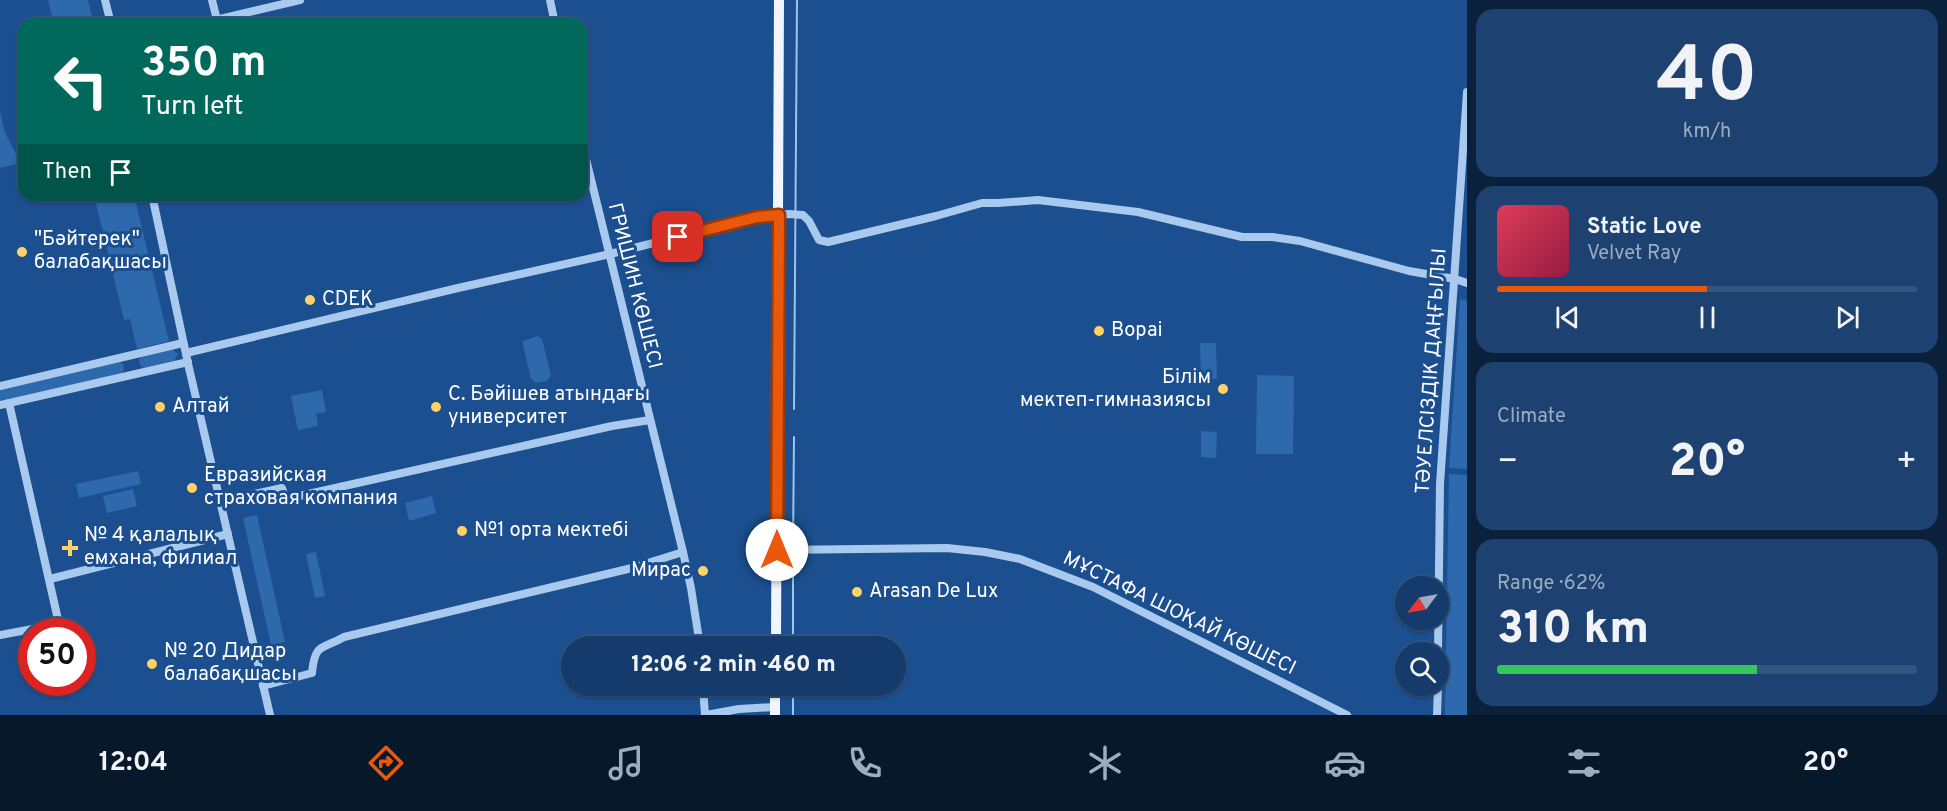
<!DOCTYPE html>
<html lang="en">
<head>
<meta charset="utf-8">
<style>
  :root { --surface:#143b6b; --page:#1d4271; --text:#f1f3f6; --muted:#9dadc1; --line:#33557e; --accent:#ea580c }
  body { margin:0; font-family:Overpass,sans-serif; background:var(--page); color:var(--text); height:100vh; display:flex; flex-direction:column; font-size:22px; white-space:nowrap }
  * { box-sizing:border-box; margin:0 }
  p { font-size:20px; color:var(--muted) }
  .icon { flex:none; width:33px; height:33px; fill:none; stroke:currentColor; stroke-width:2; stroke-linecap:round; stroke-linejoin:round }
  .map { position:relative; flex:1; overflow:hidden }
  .details { display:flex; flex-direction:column; gap:9px; padding:9px; background:#0b203b; width:480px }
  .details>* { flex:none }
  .guide { position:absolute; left:18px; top:18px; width:570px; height:183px; border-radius:18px; box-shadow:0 2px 4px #0004,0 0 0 2px var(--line); background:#00695c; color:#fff; overflow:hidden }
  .needle { width:39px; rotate:238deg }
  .buttons { position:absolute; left:1395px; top:576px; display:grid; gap:12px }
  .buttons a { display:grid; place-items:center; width:54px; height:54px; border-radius:50%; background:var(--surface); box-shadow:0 2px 4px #0004,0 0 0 2px var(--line); font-size:30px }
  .speed { position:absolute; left:18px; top:618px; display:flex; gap:12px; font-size:30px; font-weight:700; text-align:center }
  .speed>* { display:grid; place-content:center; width:78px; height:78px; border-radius:50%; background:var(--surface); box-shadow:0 2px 4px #0004,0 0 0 2px var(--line); line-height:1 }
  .speed .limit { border:9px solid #d22; background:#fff; color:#111 }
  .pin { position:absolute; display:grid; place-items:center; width:51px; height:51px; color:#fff; margin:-26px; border-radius:12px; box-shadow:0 3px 9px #0006 }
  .me { position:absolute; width:66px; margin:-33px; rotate:0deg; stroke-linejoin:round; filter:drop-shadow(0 0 4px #0008) }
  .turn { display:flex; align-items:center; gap:21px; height:126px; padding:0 24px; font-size:27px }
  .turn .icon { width:78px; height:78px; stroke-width:2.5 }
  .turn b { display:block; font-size:42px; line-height:51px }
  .then { display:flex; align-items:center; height:57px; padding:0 24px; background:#0003; gap:12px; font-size:22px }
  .big { font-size:45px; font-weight:800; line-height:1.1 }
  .details .widget { flex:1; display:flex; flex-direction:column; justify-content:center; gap:9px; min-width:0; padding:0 21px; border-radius:18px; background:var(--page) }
  .details .dial { align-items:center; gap:0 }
  .dial b { font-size:78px; line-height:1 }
  .song { display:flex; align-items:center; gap:18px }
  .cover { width:72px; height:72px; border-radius:9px; background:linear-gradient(135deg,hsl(350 70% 55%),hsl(340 70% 35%)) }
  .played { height:6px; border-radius:3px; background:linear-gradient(90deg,var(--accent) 50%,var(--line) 50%) }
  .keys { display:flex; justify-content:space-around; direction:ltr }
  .heat { display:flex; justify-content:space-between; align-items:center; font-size:33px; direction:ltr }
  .charge { height:9px; border-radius:4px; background:linear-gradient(90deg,#34c759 62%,var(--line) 0) }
  .trip { position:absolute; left:561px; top:636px; width:345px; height:60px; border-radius:30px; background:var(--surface); box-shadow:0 2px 4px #0004,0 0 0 2px var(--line); font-weight:800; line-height:60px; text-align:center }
  .tabs { display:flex; height:96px; justify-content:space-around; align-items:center; background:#08182b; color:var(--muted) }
  .tabs .icon { width:42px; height:42px }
  .tabs .selected { color:var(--accent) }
  .tabs b { font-size:27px; color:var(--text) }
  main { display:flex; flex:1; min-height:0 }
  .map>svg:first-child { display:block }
  .green { fill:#2e69ad }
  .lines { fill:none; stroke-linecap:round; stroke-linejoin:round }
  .stream { stroke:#9cc4f0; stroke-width:2 }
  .minor { stroke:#a9c9ee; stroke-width:8 }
  .major { stroke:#f0f6ff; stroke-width:10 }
  .route-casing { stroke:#983908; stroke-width:15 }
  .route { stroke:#ea580c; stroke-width:10 }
  .poi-dot { fill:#ffd166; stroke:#1b4f8f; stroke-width:2 }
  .labels { text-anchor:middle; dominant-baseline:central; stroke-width:6; stroke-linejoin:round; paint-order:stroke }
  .poi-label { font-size:20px; fill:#fff; stroke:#1b4f8f; text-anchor:start }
  .street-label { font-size:20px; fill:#fff; stroke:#1b4f8f }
</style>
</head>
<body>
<main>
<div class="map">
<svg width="1467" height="715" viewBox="0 0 1467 715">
  <rect width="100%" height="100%" fill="#1b4f8f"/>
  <g class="green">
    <path d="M48,0H88L94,24H54Z"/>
    <path d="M0,111L5,133L21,163L0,168Z"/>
    <path d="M94,195H134L169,341L137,349L130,319L124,320Z"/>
    <path d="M1460,299L1467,301V469L1449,468Z"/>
    <path d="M537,336L542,339L551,375L547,381L536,383L531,379L523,345V341Z"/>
    <path d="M1200,343H1216L1217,379H1201Z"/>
    <path d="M172,349L178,354L174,361L144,368L140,365L139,360L142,356Z"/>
    <path d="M118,361L123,364L124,370L121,374L0,401V389Z"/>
    <path d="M1257,375L1294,376L1293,454H1256Z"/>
    <path d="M322,390L326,412L316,414L318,426L298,430L291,396Z"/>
    <path d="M1201,431L1217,432L1216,458L1201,457Z"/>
    <path d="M138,471L141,484L79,498L76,484Z"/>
    <path d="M1449,474L1467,475V715H1445Z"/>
    <path d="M133,489L137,506L107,513L103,496Z"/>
    <path d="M432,496L436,513L409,521L405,503Z"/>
    <path d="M257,515L285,642L271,645L243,518Z"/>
    <path d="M316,552L325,596L315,598L306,554Z"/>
  </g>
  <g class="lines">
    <g class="stream">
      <path d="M794,409L797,0"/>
      <path d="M793,548L794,437"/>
      <path d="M793,646V554"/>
      <path d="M793,715V686"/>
    </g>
    <g class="minor">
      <path d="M105,0L111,24"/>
      <path d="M212,0L217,20"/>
      <path d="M550,0L555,24"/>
      <path d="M199,24L300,0"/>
      <path d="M582,143L683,552L691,588L700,646"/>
      <path d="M152,195L189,368L270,715"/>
      <path d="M186,353L458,288L610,254L757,217L789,214L803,215L809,221L819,240L828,242L936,216L982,203H998L1038,200L1138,212L1242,237H1272L1300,241L1409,271L1455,279L1467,283"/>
      <path d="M0,386L183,343"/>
      <path d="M0,405L188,362"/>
      <path d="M221,501L282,488L286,499L612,426L650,420"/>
      <path d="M777,550L947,548L985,552L1020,559L1093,587L1347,715"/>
      <path d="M50,579L228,534"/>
      <path d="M0,635L59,624L9,403"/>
      <path d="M1438,652L1440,484L1467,92"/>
      <path d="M263,686L312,673C315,642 322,650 344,637L632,568L683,552"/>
      <path d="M703,686L705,715"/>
      <path d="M706,715L739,709L775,707"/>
      <path d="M1437,715L1438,686"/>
    </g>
    <g class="major">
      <path d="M776,646L779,0"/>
      <path d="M775,715V686"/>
    </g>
  </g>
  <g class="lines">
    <g class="route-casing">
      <path id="route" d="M678,237L757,217L779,215L777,550"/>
    </g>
    <use href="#route" class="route"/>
  </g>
  <g class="poi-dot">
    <circle cx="22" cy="252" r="6"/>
    <circle cx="310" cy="300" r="6"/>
    <circle cx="1099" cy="331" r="6"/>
    <circle cx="1223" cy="389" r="6"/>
    <circle cx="160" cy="407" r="6"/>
    <circle cx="436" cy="407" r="6"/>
    <circle cx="192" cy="488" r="6"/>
    <circle cx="462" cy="531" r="6"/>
    <path d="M67 539h6v6h6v6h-6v6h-6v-6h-6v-6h6z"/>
    <circle cx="703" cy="571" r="6"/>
    <circle cx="857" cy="592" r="6"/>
    <circle cx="152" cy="664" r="6"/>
  </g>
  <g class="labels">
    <g class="poi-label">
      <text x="34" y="240">"Бәйтерек"<tspan x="34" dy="23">балабақшасы</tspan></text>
      <text x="322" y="300">CDEK</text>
      <text x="1111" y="331">Bopai</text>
      <text x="1211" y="378" text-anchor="end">Білім<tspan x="1211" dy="23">мектеп-гимназиясы</tspan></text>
      <text x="448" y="395">С. Бәйішев атындағы<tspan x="448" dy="23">университет</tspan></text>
      <text x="172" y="407">Алтай</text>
      <text x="204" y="476">Евразийская<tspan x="204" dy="23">страховая компания</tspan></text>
      <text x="474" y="531">№1 орта мектебі</text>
      <text x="84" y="536">№ 4 қалалық<tspan x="84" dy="23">емхана, филиал</tspan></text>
      <text x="691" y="571" text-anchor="end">Мирас</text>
      <text x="869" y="592">Arasan De Lux</text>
      <text x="164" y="652">№ 20 Дидар<tspan x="164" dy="23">балабақшасы</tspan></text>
    </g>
    <g class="street-label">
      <text transform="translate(634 286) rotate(76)">ГРИШИН КӨШЕСІ</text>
      <text transform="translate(1432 371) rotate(-86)">ТӘУЕЛСІЗДІК ДАҢҒЫЛЫ</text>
      <text transform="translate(1179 614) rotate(26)">МҰСТАФА ШОҚАЙ КӨШЕСІ</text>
    </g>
  </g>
</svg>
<div class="buttons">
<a><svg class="needle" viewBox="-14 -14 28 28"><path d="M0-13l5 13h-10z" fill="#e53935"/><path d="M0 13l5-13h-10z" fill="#9dadc1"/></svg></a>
<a><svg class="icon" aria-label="search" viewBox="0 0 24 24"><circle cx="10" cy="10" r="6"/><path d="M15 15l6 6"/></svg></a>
</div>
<div class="speed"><div class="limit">50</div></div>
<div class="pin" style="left:678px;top:237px;background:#d93025"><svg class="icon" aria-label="arrive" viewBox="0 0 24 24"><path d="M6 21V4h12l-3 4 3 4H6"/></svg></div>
<svg class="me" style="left:777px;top:550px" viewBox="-20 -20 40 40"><circle r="19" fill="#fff"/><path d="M0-13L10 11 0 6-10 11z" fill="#ea580c"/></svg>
<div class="trip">12:06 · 2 min · 460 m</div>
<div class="guide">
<div class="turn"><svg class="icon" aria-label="left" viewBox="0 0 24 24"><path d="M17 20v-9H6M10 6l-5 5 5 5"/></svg><div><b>350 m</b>Turn left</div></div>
<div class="then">Then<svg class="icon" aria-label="arrive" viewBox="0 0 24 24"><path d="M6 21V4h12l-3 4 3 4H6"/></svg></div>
</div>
</div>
<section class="details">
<div class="widget dial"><b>40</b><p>km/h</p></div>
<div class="widget">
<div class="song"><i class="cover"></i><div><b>Static Love</b><p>Velvet Ray</p></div></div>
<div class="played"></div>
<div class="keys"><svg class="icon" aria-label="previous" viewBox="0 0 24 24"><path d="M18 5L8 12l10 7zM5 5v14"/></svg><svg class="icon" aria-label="pause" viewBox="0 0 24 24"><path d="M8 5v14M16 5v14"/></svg><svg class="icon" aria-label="next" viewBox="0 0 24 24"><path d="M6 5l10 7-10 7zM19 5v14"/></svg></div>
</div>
<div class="widget"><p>Climate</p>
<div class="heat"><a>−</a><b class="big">20°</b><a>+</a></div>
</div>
<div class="widget"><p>Range · 62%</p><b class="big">310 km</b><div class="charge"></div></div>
</section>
</main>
<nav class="tabs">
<b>12:04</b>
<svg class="icon selected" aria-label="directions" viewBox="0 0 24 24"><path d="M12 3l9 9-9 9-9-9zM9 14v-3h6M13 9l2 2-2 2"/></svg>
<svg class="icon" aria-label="music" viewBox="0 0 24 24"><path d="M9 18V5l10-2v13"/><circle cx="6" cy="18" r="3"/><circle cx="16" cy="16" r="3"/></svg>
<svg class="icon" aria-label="phone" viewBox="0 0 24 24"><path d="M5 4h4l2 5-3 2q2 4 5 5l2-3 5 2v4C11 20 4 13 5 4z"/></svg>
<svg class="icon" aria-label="climate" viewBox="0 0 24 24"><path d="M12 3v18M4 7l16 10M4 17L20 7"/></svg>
<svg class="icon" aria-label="car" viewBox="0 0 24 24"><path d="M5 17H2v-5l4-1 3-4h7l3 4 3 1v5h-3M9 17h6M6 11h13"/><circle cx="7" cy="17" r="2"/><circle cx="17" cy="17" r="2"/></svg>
<svg class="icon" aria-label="filters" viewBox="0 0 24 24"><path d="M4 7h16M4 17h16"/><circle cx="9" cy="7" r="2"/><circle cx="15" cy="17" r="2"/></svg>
<b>20°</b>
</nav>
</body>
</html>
